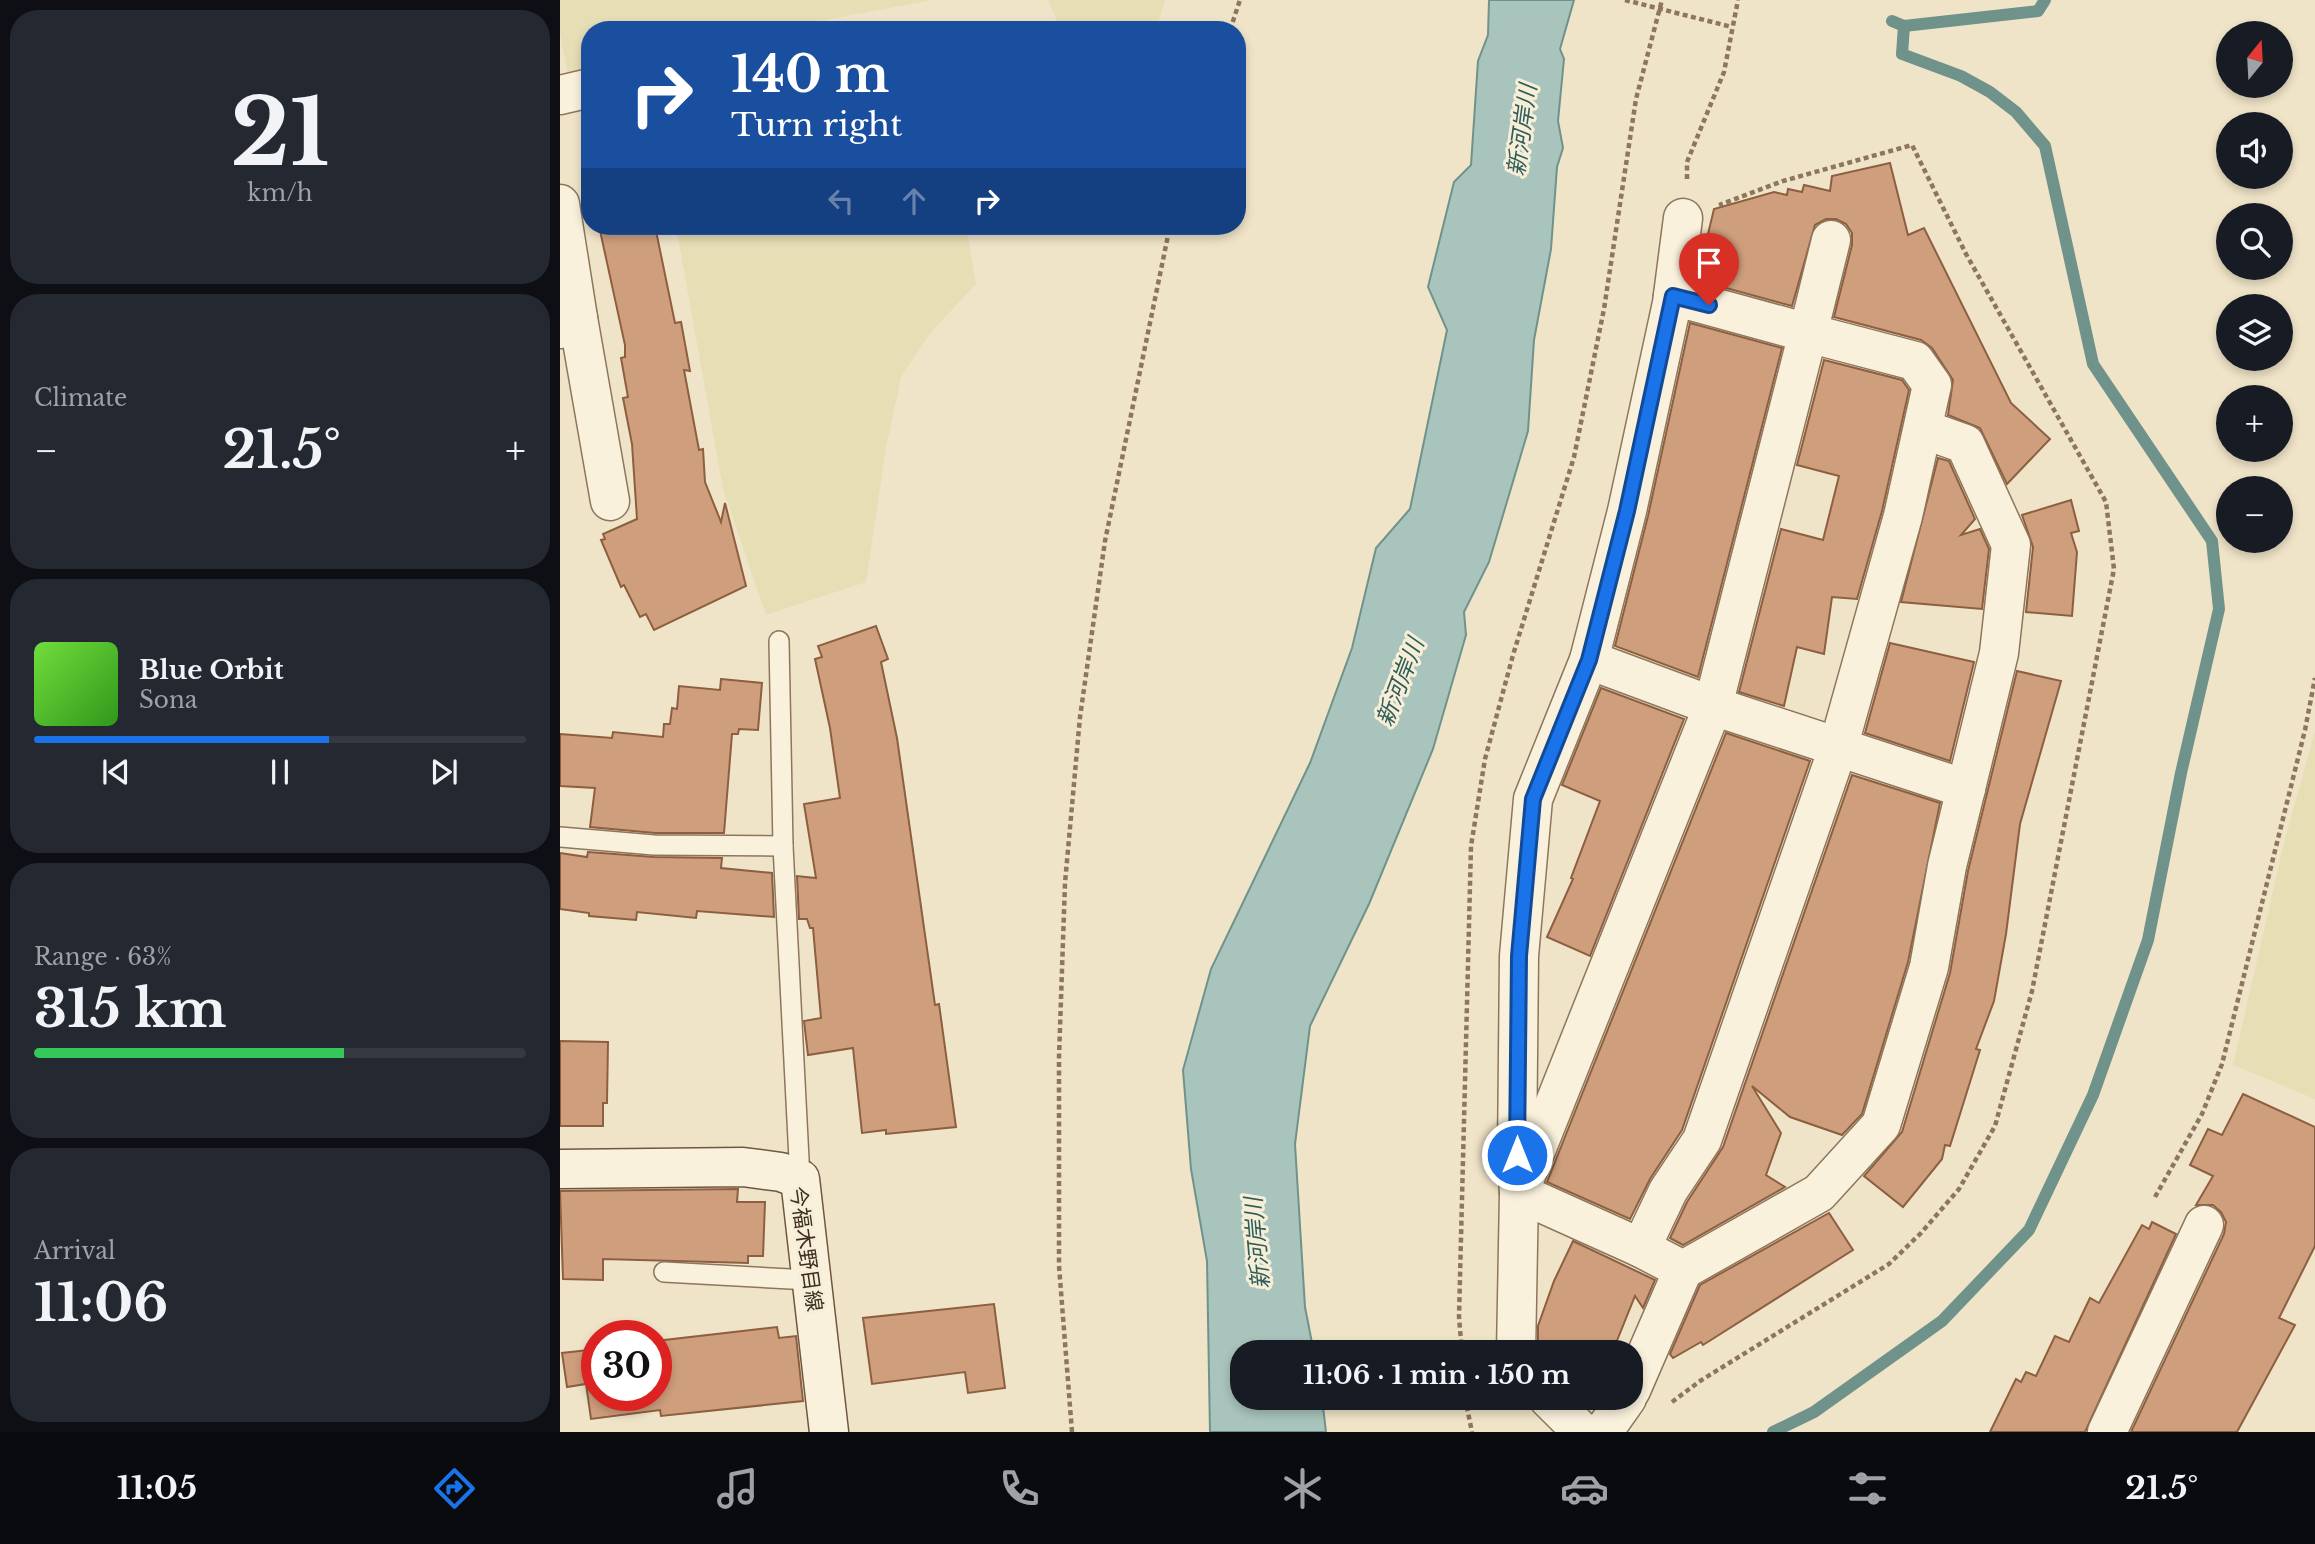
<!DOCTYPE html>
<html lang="en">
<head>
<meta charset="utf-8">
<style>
  :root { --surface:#171b24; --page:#242831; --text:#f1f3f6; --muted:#9ea1a6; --line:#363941; --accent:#1a73e8 }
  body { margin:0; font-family:"Libre Baskerville","Noto Sans JP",serif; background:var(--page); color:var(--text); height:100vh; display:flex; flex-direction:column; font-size:26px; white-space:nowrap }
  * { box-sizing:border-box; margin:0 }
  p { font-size:23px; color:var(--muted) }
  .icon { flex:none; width:38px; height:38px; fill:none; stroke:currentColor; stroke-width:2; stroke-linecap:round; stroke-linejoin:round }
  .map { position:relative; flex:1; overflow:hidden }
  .side { display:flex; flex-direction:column; gap:10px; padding:10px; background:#0d0f14; width:560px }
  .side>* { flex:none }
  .top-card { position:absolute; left:21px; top:21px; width:665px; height:214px; border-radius:28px; box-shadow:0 4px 10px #0003; background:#1a4fa0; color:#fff; overflow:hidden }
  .needle { width:46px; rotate:18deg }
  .fabs { position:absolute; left:1656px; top:21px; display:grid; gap:14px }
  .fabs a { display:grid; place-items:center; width:77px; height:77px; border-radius:50%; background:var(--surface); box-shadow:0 4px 10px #0003; font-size:35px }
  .speed { position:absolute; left:21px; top:1320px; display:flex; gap:14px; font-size:35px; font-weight:700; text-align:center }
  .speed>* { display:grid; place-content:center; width:91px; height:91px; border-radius:50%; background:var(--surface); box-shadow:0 4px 10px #0003; line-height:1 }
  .speed .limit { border:10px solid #d22; background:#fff; color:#111 }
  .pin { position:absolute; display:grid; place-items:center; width:60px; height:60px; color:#fff; margin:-72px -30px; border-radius:50% 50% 50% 0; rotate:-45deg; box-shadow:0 0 7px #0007 }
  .pin .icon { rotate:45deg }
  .me { position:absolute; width:77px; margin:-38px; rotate:0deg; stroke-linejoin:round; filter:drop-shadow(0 0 5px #0008) }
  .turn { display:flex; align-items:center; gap:24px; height:147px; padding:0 35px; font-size:32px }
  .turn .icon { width:91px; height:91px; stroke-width:2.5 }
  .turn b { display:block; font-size:49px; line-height:60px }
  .lanes { display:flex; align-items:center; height:66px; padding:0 35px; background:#0003; justify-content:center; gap:35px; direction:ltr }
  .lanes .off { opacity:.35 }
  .big { font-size:52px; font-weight:800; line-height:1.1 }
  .side .card { flex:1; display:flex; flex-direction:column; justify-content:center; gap:10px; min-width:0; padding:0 24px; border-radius:28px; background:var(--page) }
  .side .dial { align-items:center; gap:0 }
  .dial b { font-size:91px; line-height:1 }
  .song { display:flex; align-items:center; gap:21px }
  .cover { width:84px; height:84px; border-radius:10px; background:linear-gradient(135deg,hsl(100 70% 55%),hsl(110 70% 35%)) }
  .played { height:7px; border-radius:4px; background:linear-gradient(90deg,var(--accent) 60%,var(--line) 60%) }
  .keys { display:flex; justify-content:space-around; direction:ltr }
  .heat { display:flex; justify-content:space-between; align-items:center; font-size:38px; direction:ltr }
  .charge { height:10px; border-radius:5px; background:linear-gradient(90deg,#34c759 63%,var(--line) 0) }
  .trip { position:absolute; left:670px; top:1340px; width:413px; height:70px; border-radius:28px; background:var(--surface); box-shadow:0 4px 10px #0003; font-weight:800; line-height:70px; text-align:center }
  .dock { display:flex; height:112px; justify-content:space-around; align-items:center; background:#090b0e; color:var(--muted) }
  .dock .icon { width:49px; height:49px }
  .dock .on { color:var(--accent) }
  .dock b { font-size:32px; color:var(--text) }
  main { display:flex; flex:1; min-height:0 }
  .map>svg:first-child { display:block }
  .farmland { fill:#e6deb5 }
  .water { fill:#a9c4bc; stroke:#6f938a; stroke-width:2 }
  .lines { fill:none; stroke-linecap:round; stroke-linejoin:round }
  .stream { stroke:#6f938a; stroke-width:12 }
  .building { fill:#cf9f7d; stroke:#8d5f41; stroke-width:2 }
  .lane-casing { stroke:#8d765c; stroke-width:22 }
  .street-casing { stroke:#8d765c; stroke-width:41 }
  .secondary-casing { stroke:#6f573f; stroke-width:41 }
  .path { stroke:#8d765c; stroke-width:4.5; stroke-dasharray:5 3.5; stroke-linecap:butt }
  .lane { stroke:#faf1dc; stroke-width:19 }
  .street { stroke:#faf1dc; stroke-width:38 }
  .secondary { stroke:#faf1dc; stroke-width:38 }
  .route-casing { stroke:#114b97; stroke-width:18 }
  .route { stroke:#1a73e8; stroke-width:12 }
  .labels { text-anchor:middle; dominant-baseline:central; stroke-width:6; stroke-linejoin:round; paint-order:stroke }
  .street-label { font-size:21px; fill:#3d2e20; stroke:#f7eed8 }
  .water-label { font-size:23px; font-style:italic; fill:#2f5d5a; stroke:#f7eed8 }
</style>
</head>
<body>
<main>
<section class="side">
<div class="card dial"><b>21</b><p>km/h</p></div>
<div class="card"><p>Climate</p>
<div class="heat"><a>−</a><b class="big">21.5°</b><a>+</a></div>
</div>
<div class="card">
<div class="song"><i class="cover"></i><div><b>Blue Orbit</b><p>Sona</p></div></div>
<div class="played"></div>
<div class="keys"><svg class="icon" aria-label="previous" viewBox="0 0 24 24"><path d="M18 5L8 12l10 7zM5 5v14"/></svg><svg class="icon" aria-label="pause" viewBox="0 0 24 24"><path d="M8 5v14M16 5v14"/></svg><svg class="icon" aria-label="next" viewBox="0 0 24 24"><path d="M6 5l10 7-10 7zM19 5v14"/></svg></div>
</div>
<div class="card"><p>Range · 63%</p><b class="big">315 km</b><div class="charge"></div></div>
<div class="card"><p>Arrival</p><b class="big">11:06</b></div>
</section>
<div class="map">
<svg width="1755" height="1432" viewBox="0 0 1755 1432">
  <rect width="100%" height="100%" fill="#f0e4c8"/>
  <g class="farmland">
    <path d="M0,0H373L210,30H30V72L8,77L0,32Z"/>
    <path d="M488,0H605L596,30H501Z"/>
    <path d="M116,226H406L416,284L371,332L341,377L326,448L306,582L206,615L163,489Z"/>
    <path d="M1755,731V1099L1673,1065L1724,843Z"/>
  </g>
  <path class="water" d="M929,0H1014L1000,49L1004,59L998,121L1003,148L997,167L991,249L974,340L968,431L929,562L904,612L906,635L873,749L809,904L750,1026L735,1144L745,1307L754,1353H682V1398H762L766,1432H650L647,1261L631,1169L623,1070L651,969L750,763L792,648L816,548L850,509L887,330L868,287L894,182L911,165L918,61L928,35Z"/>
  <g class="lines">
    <g class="stream">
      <path d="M1332,21L1344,26L1478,11L1485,0"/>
      <path d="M1213,1432L1254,1412L1382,1321L1469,1230L1533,1095L1588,940L1621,773L1659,609L1652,541L1533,364L1485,146L1456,112L1430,92L1401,76L1342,54L1344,26"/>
    </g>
  </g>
  <g class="building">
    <path d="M1330,163L1348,235L1364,228L1451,403L1490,439L1447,484L1420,428L1388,415L1393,380L1372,348L1361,340L1274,317L1292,245V233L1286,224L1276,219H1266L1255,225L1232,306L1137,280L1154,209L1214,192L1227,195L1228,189L1242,192L1244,185L1270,191L1272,176Z"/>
    <path d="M39,226H95L115,323L121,322L130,371L124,370L139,450L143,449L145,482L161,522L165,503L186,586L94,630L86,614L80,617L64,585L61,587L41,540L45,539L43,534L77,519L72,444L63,398L68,397L61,358L65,357V345Z"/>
    <path d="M1130,323L1222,348L1138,677L1055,646L1088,516Z"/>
    <path d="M1264,360L1342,380L1349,390L1322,511L1297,599L1272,597L1264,654L1237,647L1224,706L1179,692L1221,529L1263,540L1279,476L1237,465Z"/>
    <path d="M1378,458L1389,461L1415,519L1401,535L1420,529L1429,549L1422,609L1341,602Z"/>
    <path d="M1511,500L1519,531L1511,533L1517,552L1512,616L1466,612L1473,547L1462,515Z"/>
    <path d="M316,626L328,659L321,662L337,738L375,1005L379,1004L396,1127L326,1134V1130L302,1133L293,1048L248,1055L244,1021L261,1018L253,928H250L247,919H239L237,876L256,878L244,804L280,798L270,728L255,659L262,657L258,646Z"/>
    <path d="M1330,643L1414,662L1390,761L1305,733Z"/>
    <path d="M1457,671L1501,681L1460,824L1446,934L1434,1001L1416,1049L1420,1050L1390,1146L1385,1145L1382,1159L1343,1207L1304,1176L1342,1132L1390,973L1408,871Z"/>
    <path d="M161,679L202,683L198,730L179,729L178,734H172L164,833H95L30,827L35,788L0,786V734L52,738L53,732L103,737L104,724H110L112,708L117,709L119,686L160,690Z"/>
    <path d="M1041,688L1124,719L1030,956L987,937L1013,879L1011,878L1040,801L1002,785Z"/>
    <path d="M1166,733L1250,761L1122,1130L1090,1179L1070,1219L987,1182Z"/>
    <path d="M1292,775L1380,803L1348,962L1302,1114L1282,1135L1230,1117L1192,1086L1221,1133L1206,1175L1225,1187L1123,1245L1110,1238L1127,1202L1163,1147Z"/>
    <path d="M28,852L94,857L162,858L161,868L212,873L214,917L137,911L136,918L77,912L76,920L29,916V913L0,909V853L27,857Z"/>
    <path d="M0,1041L48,1042L47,1103H43V1126H0Z"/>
    <path d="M1683,1094L1755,1127V1246L1719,1318L1735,1325L1677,1432H1571L1664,1234L1666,1222L1661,1212L1653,1205H1636L1653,1176L1630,1165L1648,1129L1662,1135Z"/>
    <path d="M178,1189L177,1202H205L203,1256H188V1263L43,1259V1280L3,1279L0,1191Z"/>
    <path d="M1269,1213L1293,1250L1143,1345L1141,1342L1113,1358L1110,1354L1140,1285Z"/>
    <path d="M1592,1222L1616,1234L1525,1432H1430L1456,1379L1461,1382L1466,1372L1476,1376L1495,1336L1509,1342L1530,1298L1539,1303L1582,1225L1589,1229Z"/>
    <path d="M1013,1241L1095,1280L1083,1308L1075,1296L1052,1353H1004L978,1342V1326L994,1281Z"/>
    <path d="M434,1304L445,1388L408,1393L405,1372L312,1384L303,1318Z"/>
    <path d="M217,1327L219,1338L236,1336L243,1401L101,1416L100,1410L31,1419L26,1384L7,1387L2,1353L37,1349V1395H96V1341Z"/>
  </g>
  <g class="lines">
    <g class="lane-casing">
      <g id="lane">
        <path d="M219,641L223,846L240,1179"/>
        <path d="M0,837L94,845L223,846"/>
        <path d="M104,1272L249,1280"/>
      </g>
    </g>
    <g class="street-casing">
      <g id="street">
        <path d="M0,95L30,88"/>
        <path d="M0,204L18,318"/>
        <path d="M1113,296L1248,333L1271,240"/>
        <path d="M0,329L18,318L50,501"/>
        <path d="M1029,660L1153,706L1406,789"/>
        <path d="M1081,1248L959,1193L957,1155L959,956L973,799L1029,660L1067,511L1112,303L1123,218"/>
        <path d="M956,1353L959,1193L1153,706L1248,333L1355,361L1372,385L1343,516L1278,748L1142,1140L1108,1191L1081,1248L1123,1270L1259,1193L1321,1125L1369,967L1387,866L1439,653L1451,545L1405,444L1363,429"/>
        <path d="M1071,1390L1123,1270"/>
        <path d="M988,1398L1022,1432"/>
        <path d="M1043,1432L1067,1398"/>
        <path d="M1547,1432L1644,1225"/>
      </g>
    </g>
    <g class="secondary-casing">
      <path id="secondary" d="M0,1169L183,1167L221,1172L240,1179L269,1432"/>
    </g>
    <g class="path">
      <path d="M1065,0L1172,27"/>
      <path d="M670,30L680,0"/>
      <path d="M1127,179V162L1164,72L1178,0"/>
      <path d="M1595,1197L1642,1114L1662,1064L1745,730L1755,678"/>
      <path d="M902,1353L899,1317L911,846L925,759L953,655L1014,457L1044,309L1076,99L1102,0"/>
      <path d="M905,1398L912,1432"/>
      <path d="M1112,1402L1140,1381L1329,1264L1361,1233L1399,1189L1435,1126L1472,991L1554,569L1546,502L1406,254L1352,145L1223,181L1159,205"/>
      <path d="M512,1432L499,1266V1057L505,883L520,717L545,541L610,226"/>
    </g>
    <use href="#lane" class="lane"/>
    <use href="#street" class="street"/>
    <use href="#secondary" class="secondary"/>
  </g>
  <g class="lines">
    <g class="route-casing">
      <path id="route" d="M957,1155L959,956L973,799L1029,660L1067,511L1113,296L1149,305"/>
    </g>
    <use href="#route" class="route"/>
  </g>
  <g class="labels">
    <g class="street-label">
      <text transform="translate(246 1249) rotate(82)">今福木野目線</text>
    </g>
    <g class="water-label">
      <text transform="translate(962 130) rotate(-82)">新河岸川</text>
      <text transform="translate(840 682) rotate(-69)">新河岸川</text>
      <text transform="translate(697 1243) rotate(-95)">新河岸川</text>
    </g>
  </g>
</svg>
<div class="fabs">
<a><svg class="needle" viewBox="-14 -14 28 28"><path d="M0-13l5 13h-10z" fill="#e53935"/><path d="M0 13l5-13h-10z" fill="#9ea1a6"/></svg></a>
<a><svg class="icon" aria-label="sound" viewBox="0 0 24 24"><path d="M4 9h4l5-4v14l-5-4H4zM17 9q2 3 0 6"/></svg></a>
<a><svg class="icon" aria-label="search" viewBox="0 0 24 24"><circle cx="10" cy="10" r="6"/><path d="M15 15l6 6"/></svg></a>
<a><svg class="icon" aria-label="layers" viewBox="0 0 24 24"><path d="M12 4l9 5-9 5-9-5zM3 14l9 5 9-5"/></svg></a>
<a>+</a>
<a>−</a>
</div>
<div class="speed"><div class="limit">30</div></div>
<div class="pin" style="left:1149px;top:305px;background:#d93025"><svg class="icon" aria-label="arrive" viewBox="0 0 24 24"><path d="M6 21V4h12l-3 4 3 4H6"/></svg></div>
<svg class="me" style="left:957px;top:1155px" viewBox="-20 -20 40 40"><circle r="17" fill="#1a73e8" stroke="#fff" stroke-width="3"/><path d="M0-11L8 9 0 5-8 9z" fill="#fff"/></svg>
<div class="trip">11:06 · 1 min · 150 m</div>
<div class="top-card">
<div class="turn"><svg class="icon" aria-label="right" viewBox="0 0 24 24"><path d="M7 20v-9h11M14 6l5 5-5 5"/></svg><div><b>140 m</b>Turn right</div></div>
<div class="lanes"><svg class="icon off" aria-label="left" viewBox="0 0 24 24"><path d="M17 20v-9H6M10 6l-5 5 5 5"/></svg><svg class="icon off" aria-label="ahead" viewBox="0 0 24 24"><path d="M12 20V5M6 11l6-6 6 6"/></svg><svg class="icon" aria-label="right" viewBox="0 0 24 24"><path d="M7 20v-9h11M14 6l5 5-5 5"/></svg></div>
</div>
</div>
</main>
<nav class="dock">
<b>11:05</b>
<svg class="icon on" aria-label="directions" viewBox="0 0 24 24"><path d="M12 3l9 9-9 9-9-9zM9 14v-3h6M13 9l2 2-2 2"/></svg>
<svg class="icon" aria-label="music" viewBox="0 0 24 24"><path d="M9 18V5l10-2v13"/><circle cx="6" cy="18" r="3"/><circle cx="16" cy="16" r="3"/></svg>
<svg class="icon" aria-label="phone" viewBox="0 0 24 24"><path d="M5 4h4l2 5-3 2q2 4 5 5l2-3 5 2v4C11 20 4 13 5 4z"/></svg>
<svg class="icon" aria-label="climate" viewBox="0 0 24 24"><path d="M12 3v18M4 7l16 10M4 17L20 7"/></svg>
<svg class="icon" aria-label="car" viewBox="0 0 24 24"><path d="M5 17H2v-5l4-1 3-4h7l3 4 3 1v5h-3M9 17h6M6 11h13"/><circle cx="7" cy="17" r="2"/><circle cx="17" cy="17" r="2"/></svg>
<svg class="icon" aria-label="filters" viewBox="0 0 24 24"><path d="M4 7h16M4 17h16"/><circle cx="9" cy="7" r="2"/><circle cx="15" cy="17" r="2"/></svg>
<b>21.5°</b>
</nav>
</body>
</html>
